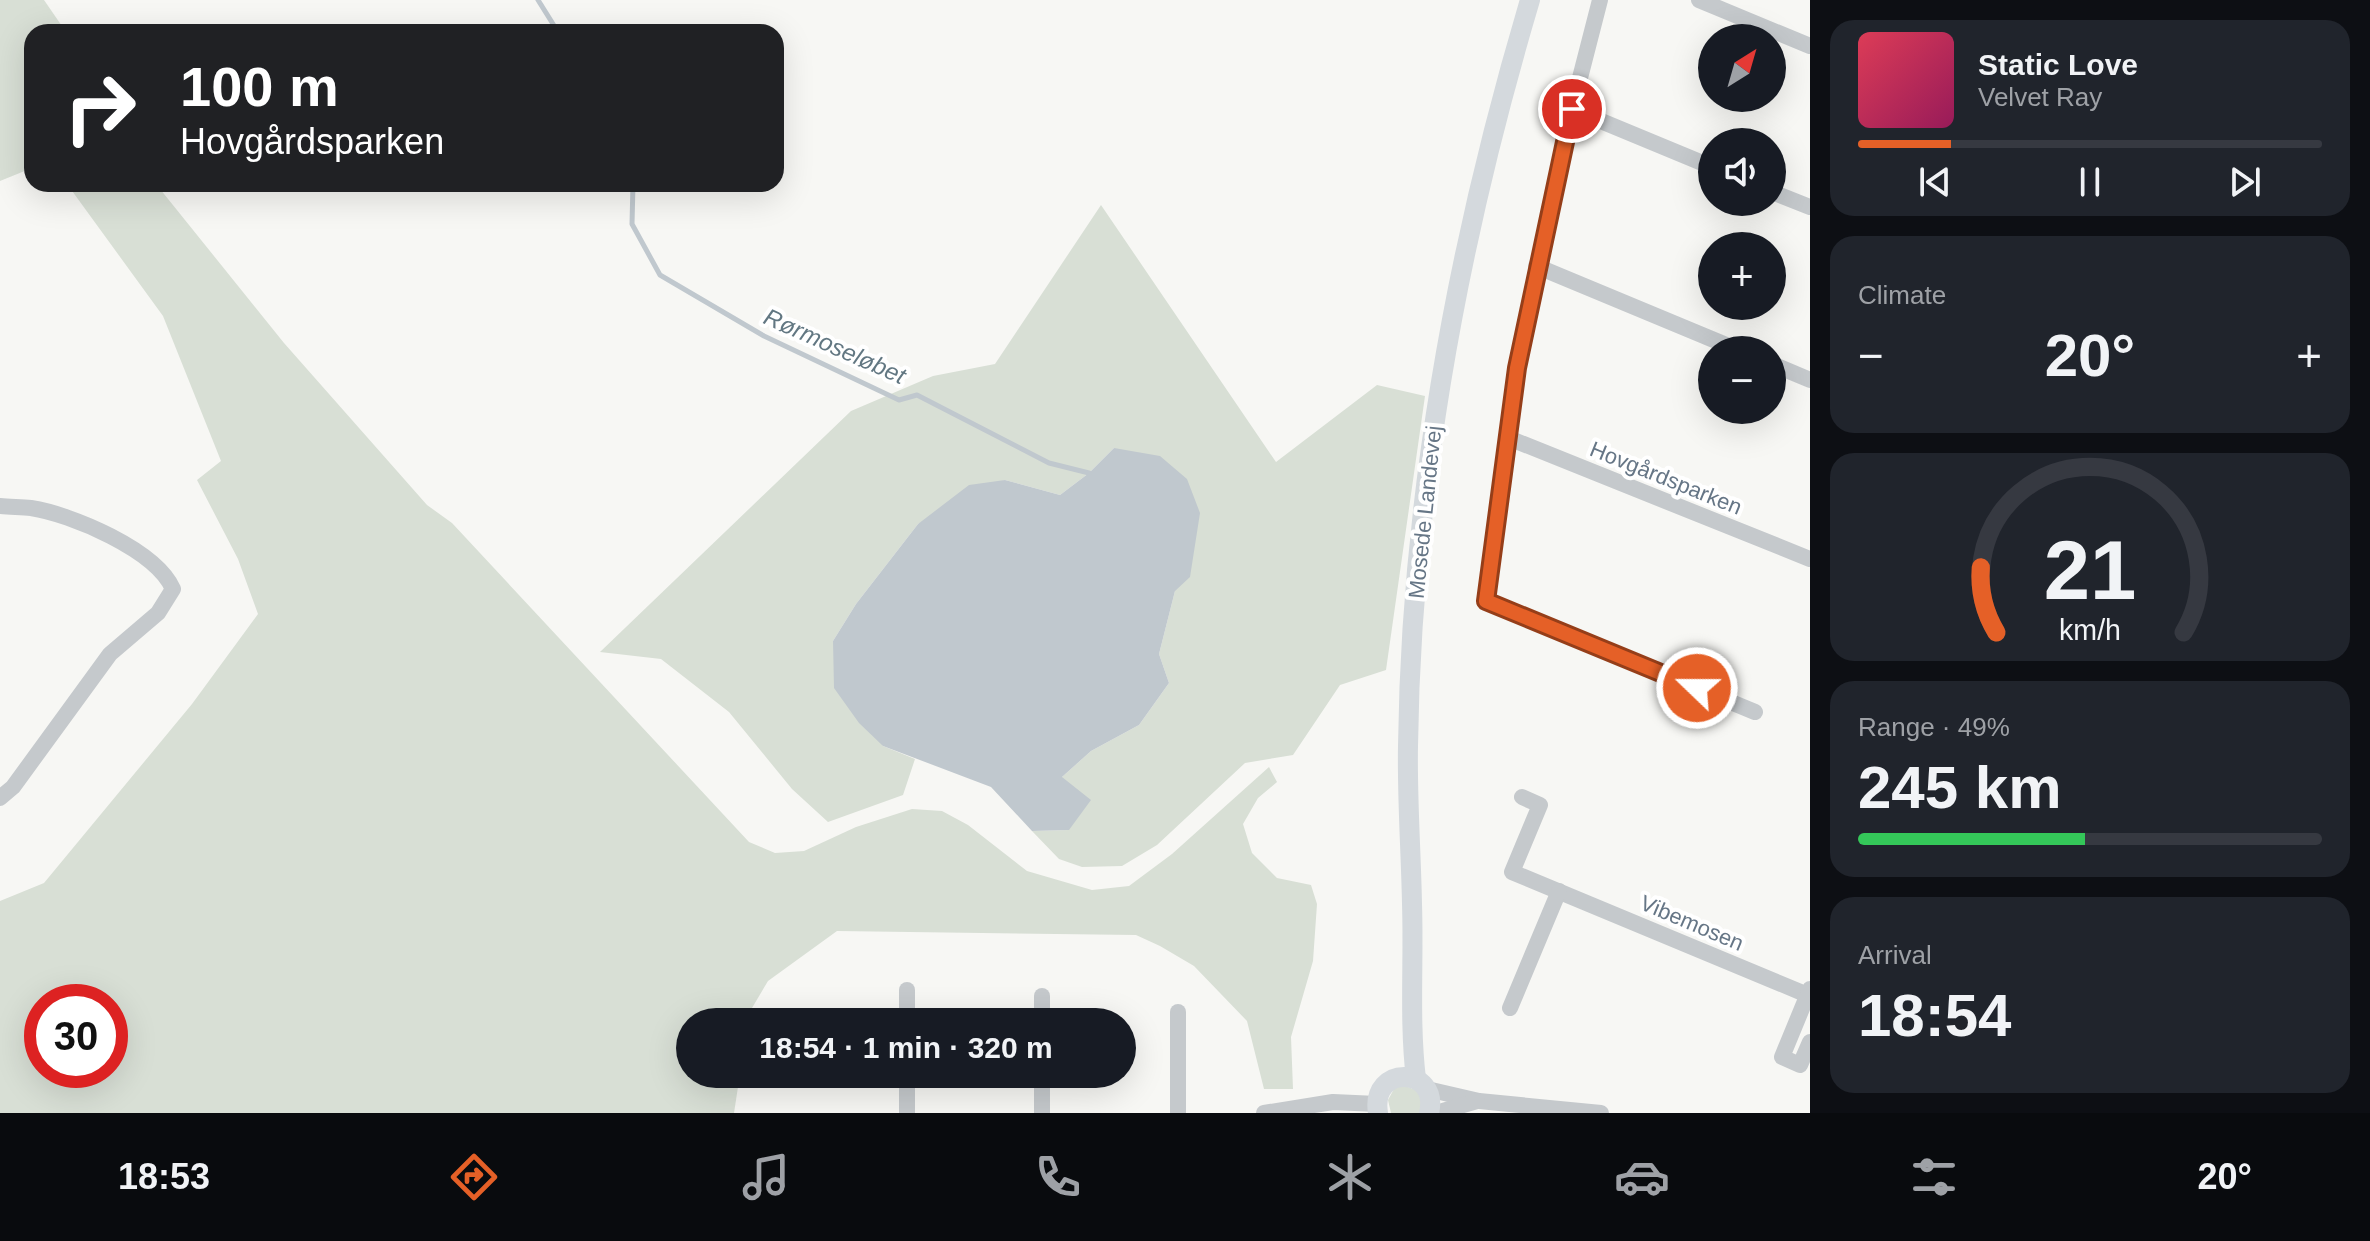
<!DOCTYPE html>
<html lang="en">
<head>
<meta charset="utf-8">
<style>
  :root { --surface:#171b24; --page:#20242c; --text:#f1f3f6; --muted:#9ea1a6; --line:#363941; --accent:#e56027 }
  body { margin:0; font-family:Arial,sans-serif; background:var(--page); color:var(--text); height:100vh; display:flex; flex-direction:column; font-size:30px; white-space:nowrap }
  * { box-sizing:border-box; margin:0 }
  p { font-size:26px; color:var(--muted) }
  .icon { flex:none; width:44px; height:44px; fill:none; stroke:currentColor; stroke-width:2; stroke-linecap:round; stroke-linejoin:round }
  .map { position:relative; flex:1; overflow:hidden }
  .panel { display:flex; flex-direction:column; gap:20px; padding:20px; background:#0d0f14; width:560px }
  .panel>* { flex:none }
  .banner { position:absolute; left:24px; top:24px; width:760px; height:168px; border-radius:24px; box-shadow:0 8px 32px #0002; background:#202124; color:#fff; overflow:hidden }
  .needle { width:52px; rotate:37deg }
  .controls { position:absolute; left:1698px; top:24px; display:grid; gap:16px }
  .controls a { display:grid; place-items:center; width:88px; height:88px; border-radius:50%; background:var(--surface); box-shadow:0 8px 32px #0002; font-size:40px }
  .speed { position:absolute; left:24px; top:984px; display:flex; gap:16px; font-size:40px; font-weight:700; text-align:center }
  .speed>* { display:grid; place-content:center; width:104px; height:104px; border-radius:50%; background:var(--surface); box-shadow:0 8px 32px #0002; line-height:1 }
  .speed .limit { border:12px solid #d22; background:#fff; color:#111 }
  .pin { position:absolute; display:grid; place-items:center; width:68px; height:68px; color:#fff; margin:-34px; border:4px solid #fff; border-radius:50%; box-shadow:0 2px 8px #0007 }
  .me { position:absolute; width:88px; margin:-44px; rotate:292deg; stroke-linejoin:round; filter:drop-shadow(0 0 6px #0008) }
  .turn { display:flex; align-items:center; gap:28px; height:168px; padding:0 24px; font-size:36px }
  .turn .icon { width:104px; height:104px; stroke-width:2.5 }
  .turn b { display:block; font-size:56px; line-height:68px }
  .big { font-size:60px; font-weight:700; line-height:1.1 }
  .panel .tile { flex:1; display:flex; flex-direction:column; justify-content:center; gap:12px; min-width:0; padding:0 28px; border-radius:24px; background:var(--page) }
  .panel .dial { align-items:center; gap:0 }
  .dial svg { height:208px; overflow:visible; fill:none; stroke:var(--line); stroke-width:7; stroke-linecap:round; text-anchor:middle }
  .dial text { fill:var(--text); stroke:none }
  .song { display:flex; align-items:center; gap:24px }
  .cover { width:96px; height:96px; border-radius:12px; background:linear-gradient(135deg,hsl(350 70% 55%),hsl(330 70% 35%)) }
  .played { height:8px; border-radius:4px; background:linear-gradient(90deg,var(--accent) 20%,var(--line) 20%) }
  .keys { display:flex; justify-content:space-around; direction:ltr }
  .heat { display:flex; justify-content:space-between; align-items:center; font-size:44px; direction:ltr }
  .charge { height:12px; border-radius:6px; background:linear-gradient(90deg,#34c759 49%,var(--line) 0) }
  .trip { position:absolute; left:676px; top:1008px; width:460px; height:80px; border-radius:40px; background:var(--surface); box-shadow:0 8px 32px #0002; font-weight:700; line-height:80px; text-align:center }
  .dock { display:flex; height:128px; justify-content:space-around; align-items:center; background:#090b0e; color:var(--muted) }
  .dock .icon { width:56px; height:56px }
  .dock .on { color:var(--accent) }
  .dock b { font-size:36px; color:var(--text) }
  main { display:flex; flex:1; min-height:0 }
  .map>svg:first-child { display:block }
  .green { fill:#d8dfd5; fill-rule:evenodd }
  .water { fill:#c0c8ce }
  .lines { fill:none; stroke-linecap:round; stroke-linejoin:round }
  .stream { stroke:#c0c8ce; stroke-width:5 }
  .minor { stroke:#c5c9cc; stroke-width:16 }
  .major { stroke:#d4d9dd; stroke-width:20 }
  .route-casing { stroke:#953e19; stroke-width:20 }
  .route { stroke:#e56027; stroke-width:14 }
  .labels { text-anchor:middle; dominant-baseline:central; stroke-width:8; stroke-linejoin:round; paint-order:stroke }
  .street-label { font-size:22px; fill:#667686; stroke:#fff }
  .water-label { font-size:24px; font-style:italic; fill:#627782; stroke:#fff }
</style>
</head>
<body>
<main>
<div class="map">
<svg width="1810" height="1113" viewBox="0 0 1810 1113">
  <rect width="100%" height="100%" fill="#f7f7f4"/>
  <g class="green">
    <path d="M0,0H44L66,32H32V168L0,181Z"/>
    <path d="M67,184H156L284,343L427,505L452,523L749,842L775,853L804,851L856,827L912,809L942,811L968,825L1027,871L1092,890L1129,886L1172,854L1269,767L1277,782L1258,798L1243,824L1252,853L1277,878L1311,885L1317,904L1313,961L1291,1037L1293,1089H1264L1247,1021L1194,966L1160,946L1136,935L837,931L768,981L749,1013L748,1022H690V1074H740L734,1113H0V901L44,883L192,704L258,614L238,559L197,480L221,461L163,316ZM110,1002V1070H42V1002Z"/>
    <path d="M1101,205L1276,462L1377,385L1425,396L1386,670L1340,685L1293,755L1245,763L1157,845L1122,866L1082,867L1059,859L1032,831L1069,830L1062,777L1091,751L1139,725L1169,683L1159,654L1175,591L1114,448L1089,473L1060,495L1005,480L918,524L856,604L833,641L883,746L915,759L903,795L828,822L792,789L729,712L661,659L600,652L851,411L933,376L995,364Z"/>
    <path d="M1403,1085L1421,1092V1113H1391L1388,1100L1394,1089Z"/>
  </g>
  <path class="water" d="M1114,448L1160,456L1187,479L1200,513L1190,577L1175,591L1159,654L1169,683L1139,725L1091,751L1062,777L1091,800L1069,830L1032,831L991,787L883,746L859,723L834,688L833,641L856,604L918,524L969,485L1005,480L1060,495L1089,473Z"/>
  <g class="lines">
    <g class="stream">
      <path d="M538,0L558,32"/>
      <path d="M633,184L632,224L660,275L764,336L899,400L917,395L1049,463L1089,473"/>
    </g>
    <g class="minor">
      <path d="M1600,0L1572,109L1517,368L1486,601L1755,712"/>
      <path d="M1699,0L1810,46"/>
      <path d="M1572,109L1712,167"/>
      <path d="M1772,192L1810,207"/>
      <path d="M1536,266L1738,350"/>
      <path d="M1772,364L1810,380"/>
      <path d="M1506,437L1810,559"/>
      <path d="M0,506C10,507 21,507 31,508C71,514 156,550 173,589L158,613L110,654L13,787L0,798"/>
      <path d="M1522,797L1540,805L1512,872L1810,996"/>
      <path d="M1810,989L1782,1057L1800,1065L1810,1042"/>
      <path d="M1042,996V1022"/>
      <path d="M1510,1008L1559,891"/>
      <path d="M907,1022V990"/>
      <path d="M1042,1074V1113"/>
      <path d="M1427,1089L1479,1101L1601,1113"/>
      <path d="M907,1113V1074"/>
      <path d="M1178,1113V1012"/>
      <path d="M1264,1113L1333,1102L1377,1104"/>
      <path d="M1436,1113L1477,1101"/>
    </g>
    <g class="major">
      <path d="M1416,1079C1409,1021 1414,962 1412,904C1411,851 1407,798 1408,746C1411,493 1458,242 1530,0"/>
      <path d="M1378,1113C1370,1064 1440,1066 1429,1113"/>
    </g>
  </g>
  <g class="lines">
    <g class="route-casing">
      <path id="route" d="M1572,109L1517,368L1486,601L1697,688"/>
    </g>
    <use href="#route" class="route"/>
  </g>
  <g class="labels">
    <g class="street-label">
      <text transform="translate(1666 478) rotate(22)">Hovgårdsparken</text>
      <text transform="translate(1425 512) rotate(-84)">Mosede Landevej</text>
      <text transform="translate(1692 923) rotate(23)">Vibemosen</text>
    </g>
    <g class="water-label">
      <text transform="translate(835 346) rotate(24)">Rørmoseløbet</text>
    </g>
  </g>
</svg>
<div class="controls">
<a><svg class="needle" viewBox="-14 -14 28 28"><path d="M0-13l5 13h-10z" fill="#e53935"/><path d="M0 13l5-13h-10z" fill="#9ea1a6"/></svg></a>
<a><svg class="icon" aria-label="sound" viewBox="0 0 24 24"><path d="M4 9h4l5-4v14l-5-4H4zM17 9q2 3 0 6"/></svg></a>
<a>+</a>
<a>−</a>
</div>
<div class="speed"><div class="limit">30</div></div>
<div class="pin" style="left:1572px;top:109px;background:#d93025"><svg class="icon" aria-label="arrive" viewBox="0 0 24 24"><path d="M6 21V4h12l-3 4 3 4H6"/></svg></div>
<svg class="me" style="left:1697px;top:688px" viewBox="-20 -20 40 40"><circle r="17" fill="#e56027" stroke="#fff" stroke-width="3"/><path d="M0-11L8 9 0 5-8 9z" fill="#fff"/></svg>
<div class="trip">18:54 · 1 min · 320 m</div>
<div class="banner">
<div class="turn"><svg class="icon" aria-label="right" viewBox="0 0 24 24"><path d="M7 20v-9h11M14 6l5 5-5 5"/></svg><div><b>100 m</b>Hovgårdsparken</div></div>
</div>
</div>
<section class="panel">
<div class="tile">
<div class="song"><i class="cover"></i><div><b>Static Love</b><p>Velvet Ray</p></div></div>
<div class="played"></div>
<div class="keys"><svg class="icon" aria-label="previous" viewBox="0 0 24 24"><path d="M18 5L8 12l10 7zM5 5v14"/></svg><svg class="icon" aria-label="pause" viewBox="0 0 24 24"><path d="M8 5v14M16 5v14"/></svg><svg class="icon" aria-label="next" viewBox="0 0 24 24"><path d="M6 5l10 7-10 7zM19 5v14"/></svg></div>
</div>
<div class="tile"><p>Climate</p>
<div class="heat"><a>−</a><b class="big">20°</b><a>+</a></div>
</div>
<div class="tile dial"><svg viewBox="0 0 100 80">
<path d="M14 69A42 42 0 1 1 86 69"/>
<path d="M14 69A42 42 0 0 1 8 44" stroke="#e56027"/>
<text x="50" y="56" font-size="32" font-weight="700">21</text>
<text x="50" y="72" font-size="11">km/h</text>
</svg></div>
<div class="tile"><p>Range · 49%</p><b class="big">245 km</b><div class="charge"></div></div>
<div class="tile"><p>Arrival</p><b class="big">18:54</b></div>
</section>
</main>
<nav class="dock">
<b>18:53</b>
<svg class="icon on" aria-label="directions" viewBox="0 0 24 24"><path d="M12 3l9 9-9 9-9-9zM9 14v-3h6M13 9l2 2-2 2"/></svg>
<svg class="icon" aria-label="music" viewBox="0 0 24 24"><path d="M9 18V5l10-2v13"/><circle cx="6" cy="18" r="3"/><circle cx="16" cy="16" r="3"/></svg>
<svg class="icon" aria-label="phone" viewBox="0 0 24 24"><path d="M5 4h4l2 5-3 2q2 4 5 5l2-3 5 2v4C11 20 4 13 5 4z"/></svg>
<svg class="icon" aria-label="climate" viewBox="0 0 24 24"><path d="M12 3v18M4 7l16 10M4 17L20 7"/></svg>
<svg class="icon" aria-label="car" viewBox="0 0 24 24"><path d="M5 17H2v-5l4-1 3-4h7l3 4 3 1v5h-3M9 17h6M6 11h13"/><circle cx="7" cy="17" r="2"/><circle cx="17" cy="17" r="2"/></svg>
<svg class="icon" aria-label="filters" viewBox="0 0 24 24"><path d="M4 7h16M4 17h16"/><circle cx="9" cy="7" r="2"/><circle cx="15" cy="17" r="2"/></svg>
<b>20°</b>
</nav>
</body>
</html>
